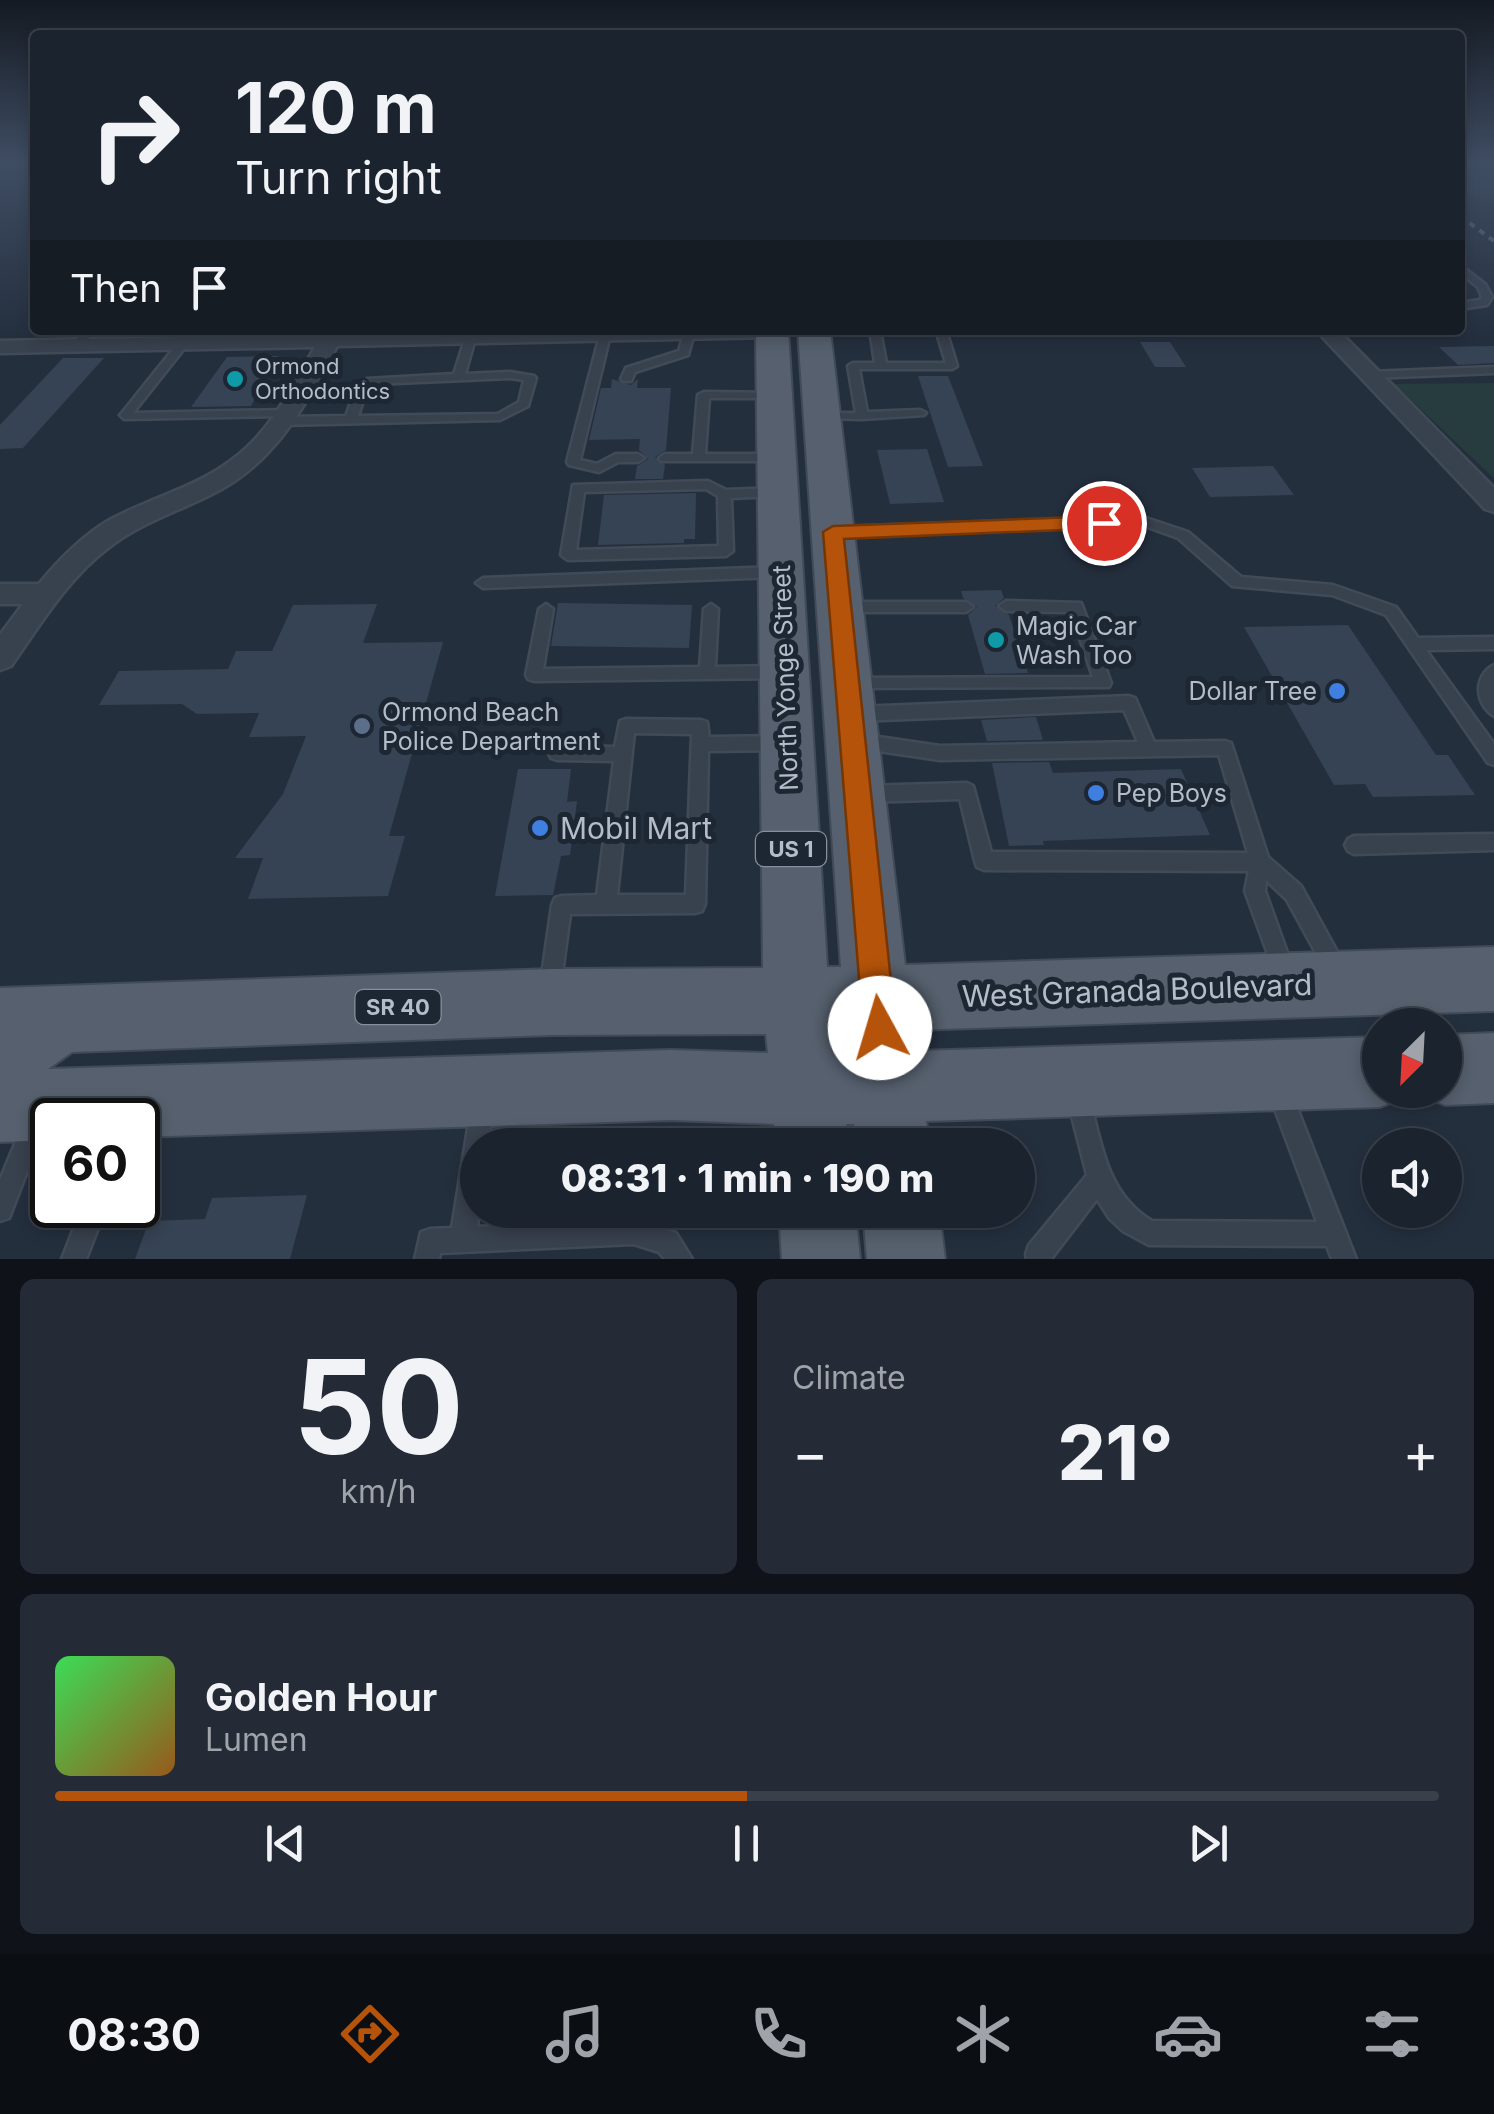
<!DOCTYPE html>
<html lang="en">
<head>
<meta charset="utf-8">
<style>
  :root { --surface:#1b232e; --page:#242b36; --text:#f1f3f6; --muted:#a0a4aa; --line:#39404a; --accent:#b45309 }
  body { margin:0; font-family:Inter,sans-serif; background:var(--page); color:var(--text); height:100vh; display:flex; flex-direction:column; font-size:38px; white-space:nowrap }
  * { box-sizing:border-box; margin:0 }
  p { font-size:32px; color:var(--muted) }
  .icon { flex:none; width:55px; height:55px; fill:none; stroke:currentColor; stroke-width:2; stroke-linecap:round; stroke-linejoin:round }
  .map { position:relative; height:1259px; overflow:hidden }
  .details { display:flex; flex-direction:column; gap:20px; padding:20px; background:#0f1319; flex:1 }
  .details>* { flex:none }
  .banner { position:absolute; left:30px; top:30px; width:1435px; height:305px; border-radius:10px; box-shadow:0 5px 15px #0003,0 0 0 2px var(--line); background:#1b232e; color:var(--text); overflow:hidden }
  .needle { width:65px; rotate:204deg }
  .fabs { position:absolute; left:1362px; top:1008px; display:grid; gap:20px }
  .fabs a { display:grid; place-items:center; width:100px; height:100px; border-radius:50%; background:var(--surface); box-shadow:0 5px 15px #0003,0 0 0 2px var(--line); font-size:50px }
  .speed { position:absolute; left:30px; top:1098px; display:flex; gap:20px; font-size:50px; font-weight:700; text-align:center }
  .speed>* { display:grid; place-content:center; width:130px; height:130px; border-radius:50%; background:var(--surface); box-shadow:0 5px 15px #0003,0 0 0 2px var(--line); line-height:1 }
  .speed .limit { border:5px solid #111; border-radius:15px; background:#fff; color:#111 }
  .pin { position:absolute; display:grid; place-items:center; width:85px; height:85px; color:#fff; margin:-42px; border:5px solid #fff; border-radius:50%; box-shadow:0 2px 10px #0007 }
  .me { position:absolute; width:110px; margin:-55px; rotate:354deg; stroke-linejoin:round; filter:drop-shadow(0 0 8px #0008) }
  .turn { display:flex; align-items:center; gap:35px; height:210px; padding:0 40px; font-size:45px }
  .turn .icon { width:130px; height:130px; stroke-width:2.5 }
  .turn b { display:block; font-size:70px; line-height:85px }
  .then { display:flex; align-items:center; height:95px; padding:0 40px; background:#0003; gap:20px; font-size:38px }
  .big { font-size:75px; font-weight:800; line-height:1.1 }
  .details .tile { flex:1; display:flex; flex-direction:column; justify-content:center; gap:15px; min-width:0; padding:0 35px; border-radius:15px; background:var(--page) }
  .details .dial { align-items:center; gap:0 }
  .dial b { font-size:130px; line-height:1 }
  .song { display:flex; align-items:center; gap:30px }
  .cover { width:120px; height:120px; border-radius:15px; background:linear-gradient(135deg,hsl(130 70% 55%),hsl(30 70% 35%)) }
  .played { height:10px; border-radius:5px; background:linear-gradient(90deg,var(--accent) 50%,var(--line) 50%) }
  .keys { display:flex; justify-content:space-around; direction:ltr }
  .heat { display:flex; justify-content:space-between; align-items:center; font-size:55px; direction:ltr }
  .details .tiles { flex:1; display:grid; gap:20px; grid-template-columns:1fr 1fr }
  .tile:last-child { grid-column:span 2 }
  .trip { position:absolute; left:460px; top:1128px; width:575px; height:100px; border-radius:50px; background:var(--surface); box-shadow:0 5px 15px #0003,0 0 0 2px var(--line); font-weight:800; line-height:100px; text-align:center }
  .dock { display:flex; height:160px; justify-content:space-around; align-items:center; background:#0b0e12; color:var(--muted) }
  .dock .icon { width:70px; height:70px }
  .dock .on { color:var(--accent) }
  .dock b { font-size:45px; color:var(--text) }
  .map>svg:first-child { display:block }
  .green { fill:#263c3f }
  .building { fill:#364354 }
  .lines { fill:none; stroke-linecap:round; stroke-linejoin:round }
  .lane-casing { stroke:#414a57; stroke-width:5 }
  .street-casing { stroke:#414a57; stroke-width:5 }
  .primary-casing { stroke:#414a57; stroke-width:4 }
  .lane { fill:#38414e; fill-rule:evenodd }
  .street { fill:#38414e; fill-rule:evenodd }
  .primary { fill:#56606e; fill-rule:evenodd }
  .rail { stroke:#5a6575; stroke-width:4; stroke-dasharray:6 6; stroke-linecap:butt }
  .route { fill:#b45309; stroke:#753606; stroke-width:2.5 }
  .culture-dot { fill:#0f9aa8; stroke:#1d2633; stroke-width:4 }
  .shop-dot { fill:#3f7fe0; stroke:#1d2633; stroke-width:4 }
  .service-dot { fill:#5c6f8a; stroke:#1d2633; stroke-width:4 }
  .labels { text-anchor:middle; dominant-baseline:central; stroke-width:10; stroke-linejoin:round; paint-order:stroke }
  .far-poi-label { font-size:22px; fill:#b4bcc9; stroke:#1d2633; text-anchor:start }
  .shield { fill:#1d2633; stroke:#878f9c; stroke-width:2.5 }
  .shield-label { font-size:22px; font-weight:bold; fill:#b4bcc9 }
  .poi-label { font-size:25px; fill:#b4bcc9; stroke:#1d2633; text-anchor:start }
  .street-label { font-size:25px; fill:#b4bcc9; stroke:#1d2633 }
  .near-poi-label { font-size:30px; fill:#b4bcc9; stroke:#1d2633; text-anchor:start }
  .near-street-label { font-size:30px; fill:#b4bcc9; stroke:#1d2633 }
</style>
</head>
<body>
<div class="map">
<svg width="1494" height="1259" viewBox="0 0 1494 1259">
  <rect width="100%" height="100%" fill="#242f3e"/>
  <g class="green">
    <path d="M1460,162H1494V202L1460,190Z"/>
    <path d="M1494,383V478L1394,384Z"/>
  </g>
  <g class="building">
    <path d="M1140,342H1170L1186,367H1155Z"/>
    <path d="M1494,346V363L1458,365L1439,347Z"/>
    <path d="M278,356L251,406L191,407L227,357Z"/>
    <path d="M63,358H104L23,448L0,449V425Z"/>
    <path d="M918,376H948L983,466L948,467Z"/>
    <path d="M612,379L631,385L638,379L637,388H671L666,450L655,457L665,465L663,479H635L637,466L648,459L639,450L640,439L589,440L601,388H611Z"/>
    <path d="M927,449L944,502L890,504L877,450Z"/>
    <path d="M1273,466L1294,495L1210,497L1192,468Z"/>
    <path d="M696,493L695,539H684V543L598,545L604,495Z"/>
    <path d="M1001,590L1004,598L995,606L1009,615L1028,673L985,674L968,615L977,607L963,598L961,591Z"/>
    <path d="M558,603L692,605L689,648L551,646Z"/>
    <path d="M377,604L363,643L443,642L389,836H405L388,896L248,899L263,858H235L283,794L306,736L249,737L259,713L197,714L182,704L99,705L119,671L228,669L236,651H272L293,605Z"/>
    <path d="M1348,625L1436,755H1448L1475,795L1373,797L1365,784L1334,785L1244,627Z"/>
    <path d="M1036,717L1043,740L987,741L981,720Z"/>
    <path d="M1049,762L1053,773L1181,769L1210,835L1043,841L1044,845L1009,846L992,763Z"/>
    <path d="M518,769H571L567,802L577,801L570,855L561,856L553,895L495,896Z"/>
    <path d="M307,1195L290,1259H135L149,1221L205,1219L212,1198Z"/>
  </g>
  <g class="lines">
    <g class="lane-casing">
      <g id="lane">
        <path d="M1460,265L1485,284L1492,297L1487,305L1460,309V303L1480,300L1482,297L1478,287L1460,273Z"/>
        <path d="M85,330H96L80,348H72V344Z"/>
        <path d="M689,330L694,333L688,355L635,372L631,381H623L621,379L626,368L679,351L684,333Z"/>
        <path d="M870,330H880L886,363H946L936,330H946L957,366L952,369H859L867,412L920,410L926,413L924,415L862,419L819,418V414L823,413H856L848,366L853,363H875Z"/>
        <path d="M605,332L610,335L580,460L597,464L616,454H638L644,458L638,462H618L599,472L569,465L567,462L600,335Z"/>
        <path d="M470,336L475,339L465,374L510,372L534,376L536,378L528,406L500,420L282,425L276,421L282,417L346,416L354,394L367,379L454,374L465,339ZM510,378L524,380L519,402L498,414L358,416L365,395L374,384Z"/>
        <path d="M182,342L187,345L133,413L287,410L293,413L287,416L124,419L120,415L122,413L178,343Z"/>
        <path d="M1494,367V373L1370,378L1364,375L1370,372Z"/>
        <path d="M704,392L778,393L780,395L774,398H709L705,454H776L782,458L780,461H661L659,458L665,454H693L698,395Z"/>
        <path d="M708,481L726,490L778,488L784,492L778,496L731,498L733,551L726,556L568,560L561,555L573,485ZM706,489L718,496L719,546L576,550L584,492Z"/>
        <path d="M1143,517L1188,532L1241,577L1333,585L1396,607L1418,638L1494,637V649L1426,650L1494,744V765L1488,763L1386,615L1332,595L1232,586L1178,538L1142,525L838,537L831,532L838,527Z"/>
        <path d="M778,567L785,572L778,577L483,588L476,583L483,578Z"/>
        <path d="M1006,601L1081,603L1111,683L1109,687L845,688L843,684L845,680L851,678L1093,677L1071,612L1006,611L999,606Z"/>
        <path d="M845,602H966L973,607L966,612H845L838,607Z"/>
        <path d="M546,604L553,609L543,669L700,667L704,609L711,604L718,609L715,667L777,666L783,668L785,672L783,676L777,678L534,681L528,679L526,675L539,609Z"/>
        <path d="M1494,665V716C1475,704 1473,676 1494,665Z"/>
        <path d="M1129,696L1135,698L1154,742L1225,741L1231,743L1268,857L1301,886L1341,959L1344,966L1341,973L1334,976L1327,973L1287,900L1266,880L1265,891L1293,969L1290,976L1283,979L1276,976L1245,891L1249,871L984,870L977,867L975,861L960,799L865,802L859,799L856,794L859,789L865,786L967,783L973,786L991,852L1248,853L1219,755L940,760L858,748L852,746L850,741L852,736L858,734L940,746L1138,742L1124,710L858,721L852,719L850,714L852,709L858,707Z"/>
        <path d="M626,719L701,720L707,722L709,737L779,736L785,738L787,743L785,748L779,750L708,751L705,904L702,911L695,913L570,914L560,989L557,996L550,999L543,996L540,989L552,905L555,898L562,896L597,895L614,761L557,760L551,758L549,753L551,748L557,746L615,747L620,721ZM634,733L692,734L686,895H617Z"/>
        <path d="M1494,834V850L1354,854L1348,851L1345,845L1348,839L1354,836Z"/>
        <path d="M1280,1082L1288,1085L1356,1259H1332L1327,1246L1149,1245L1123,1231L1109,1218L1097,1199L1051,1259H1027L1026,1254L1029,1245L1087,1175L1067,1097L1070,1089L1078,1086L1086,1089L1089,1097C1101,1143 1107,1195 1152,1221L1317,1222L1269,1093L1272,1085Z"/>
        <path d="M482,1099L490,1102L493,1110L488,1145H478L479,1210L477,1227L634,1220L676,1233L692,1259H665L659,1252L634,1244L440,1253L439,1259H415L421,1232L430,1229L452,1228L471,1110L474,1102Z"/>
        <path d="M34,1114L42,1117L45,1125L9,1218L0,1221V1180L26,1117Z"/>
        <path d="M83,1205H107L86,1259H62Z"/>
      </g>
    </g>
    <g class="street-casing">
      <g id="street">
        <path d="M326,330H346L344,334L782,331L772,337L337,346C304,407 275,464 210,495C176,512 138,524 108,548C67,579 40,625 11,666L0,670V635L23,604H0V584H39C59,560 81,537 108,521C149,498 196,488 233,459C271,431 292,387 315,347L0,353V341L323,334Z"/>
        <path d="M1316,330H1338L1494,488V512L1485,509Z"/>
      </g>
    </g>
    <g class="primary-casing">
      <g id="primary">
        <path d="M756,330H788L827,967H841L798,330H830L905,965L1494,947V1011L913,1030L916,1051L1380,1037V1090H1407L1405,1097L1380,1107L926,1121L930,1145H856L854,1124H846L849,1145H775L774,1124L671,1120L138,1137V1120H52V1140L0,1142V988L552,969L763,968ZM846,1032L848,1054H836L833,1033ZM766,1034L768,1053L671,1050L48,1069L72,1052L552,1035Z"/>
        <path d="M1494,1033V1103L1445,1105L1420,1095L1419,1090H1445V1035Z"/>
        <path d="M779,1210H855L860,1259H782Z"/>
        <path d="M863,1210H939L945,1259H867Z"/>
      </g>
    </g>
    <use href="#lane" class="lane"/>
    <use href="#street" class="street"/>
    <use href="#primary" class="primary"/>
    <path class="rail" d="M1460,216L1494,241"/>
  </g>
  <linearGradient id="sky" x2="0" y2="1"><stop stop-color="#141a22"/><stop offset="0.48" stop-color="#3f4d63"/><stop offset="1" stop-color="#3f4d63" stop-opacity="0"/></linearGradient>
  <rect width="1494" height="339" fill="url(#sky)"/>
  <path class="route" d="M1104,516L1111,518V528L844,539L896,1028L891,1040L880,1044L868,1040L863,1028L823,532L833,526Z"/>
  <g class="culture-dot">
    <circle cx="235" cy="379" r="10"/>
    <circle cx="996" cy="640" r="10"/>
  </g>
  <g class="shop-dot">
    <circle cx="1337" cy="691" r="10"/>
    <circle cx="1096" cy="793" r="10"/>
    <circle cx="540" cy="828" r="10"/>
  </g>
  <circle class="service-dot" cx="362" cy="726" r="10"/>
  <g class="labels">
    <g class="far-poi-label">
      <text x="255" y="366">Ormond<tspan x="255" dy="25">Orthodontics</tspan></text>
    </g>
    <g class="shield">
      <rect x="756" y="832" width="70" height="34" rx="8"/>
      <rect x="355.5" y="990" width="85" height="34" rx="8"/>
    </g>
    <g class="shield-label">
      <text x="791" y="849">US 1</text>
      <text x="398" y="1007">SR 40</text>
    </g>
    <g class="poi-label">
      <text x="1016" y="626">Magic Car<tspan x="1016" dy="29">Wash Too</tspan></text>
      <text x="1317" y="691" text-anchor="end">Dollar Tree</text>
      <text x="382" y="712">Ormond Beach<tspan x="382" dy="29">Police Department</tspan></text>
      <text x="1116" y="793">Pep Boys</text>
    </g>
    <g class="street-label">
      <text transform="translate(785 678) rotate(-92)">North Yonge Street</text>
    </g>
    <g class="near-poi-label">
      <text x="560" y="828">Mobil Mart</text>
    </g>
    <g class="near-street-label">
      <text transform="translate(1137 990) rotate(-2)">West Granada Boulevard</text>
    </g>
  </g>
</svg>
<div class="fabs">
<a><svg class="needle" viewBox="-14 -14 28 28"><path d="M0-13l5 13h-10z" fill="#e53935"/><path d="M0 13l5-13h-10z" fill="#a0a4aa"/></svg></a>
<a><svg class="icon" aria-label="sound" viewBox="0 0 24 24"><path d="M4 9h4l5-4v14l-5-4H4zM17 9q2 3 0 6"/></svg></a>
</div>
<div class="speed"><div class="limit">60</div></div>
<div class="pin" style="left:1104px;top:523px;background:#d93025"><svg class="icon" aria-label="arrive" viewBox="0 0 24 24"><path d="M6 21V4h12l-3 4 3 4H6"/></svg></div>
<svg class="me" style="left:880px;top:1028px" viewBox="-20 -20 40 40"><circle r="19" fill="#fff"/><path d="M0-13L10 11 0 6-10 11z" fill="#b45309"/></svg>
<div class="trip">08:31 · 1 min · 190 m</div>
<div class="banner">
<div class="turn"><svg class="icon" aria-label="right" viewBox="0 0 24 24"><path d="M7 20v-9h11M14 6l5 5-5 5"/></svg><div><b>120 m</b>Turn right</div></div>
<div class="then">Then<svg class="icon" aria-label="arrive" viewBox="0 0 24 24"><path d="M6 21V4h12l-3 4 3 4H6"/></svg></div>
</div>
</div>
<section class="details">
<div class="tiles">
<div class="tile dial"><b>50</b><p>km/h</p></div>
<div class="tile"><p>Climate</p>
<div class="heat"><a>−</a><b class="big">21°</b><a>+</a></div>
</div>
<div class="tile">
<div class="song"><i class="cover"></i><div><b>Golden Hour</b><p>Lumen</p></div></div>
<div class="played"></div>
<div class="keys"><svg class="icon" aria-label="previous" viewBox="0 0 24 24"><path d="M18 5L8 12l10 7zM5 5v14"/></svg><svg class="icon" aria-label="pause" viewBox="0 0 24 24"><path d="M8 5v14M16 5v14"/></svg><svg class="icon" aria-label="next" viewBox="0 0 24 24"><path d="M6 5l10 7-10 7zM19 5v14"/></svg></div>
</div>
</div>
</section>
<nav class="dock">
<b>08:30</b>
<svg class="icon on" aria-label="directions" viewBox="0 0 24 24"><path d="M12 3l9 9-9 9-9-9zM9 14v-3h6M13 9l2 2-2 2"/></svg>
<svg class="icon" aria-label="music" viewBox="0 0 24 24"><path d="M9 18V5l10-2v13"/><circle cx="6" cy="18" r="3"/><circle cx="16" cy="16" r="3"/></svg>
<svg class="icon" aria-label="phone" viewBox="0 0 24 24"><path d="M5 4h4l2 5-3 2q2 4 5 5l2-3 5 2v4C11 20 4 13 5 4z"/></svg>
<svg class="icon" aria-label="climate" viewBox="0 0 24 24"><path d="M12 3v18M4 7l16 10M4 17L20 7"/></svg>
<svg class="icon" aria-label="car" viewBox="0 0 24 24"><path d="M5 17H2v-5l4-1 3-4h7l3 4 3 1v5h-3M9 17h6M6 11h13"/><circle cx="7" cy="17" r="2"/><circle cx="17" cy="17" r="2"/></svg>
<svg class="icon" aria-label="filters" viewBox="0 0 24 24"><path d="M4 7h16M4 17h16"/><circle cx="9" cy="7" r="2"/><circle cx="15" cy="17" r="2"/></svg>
</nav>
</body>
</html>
